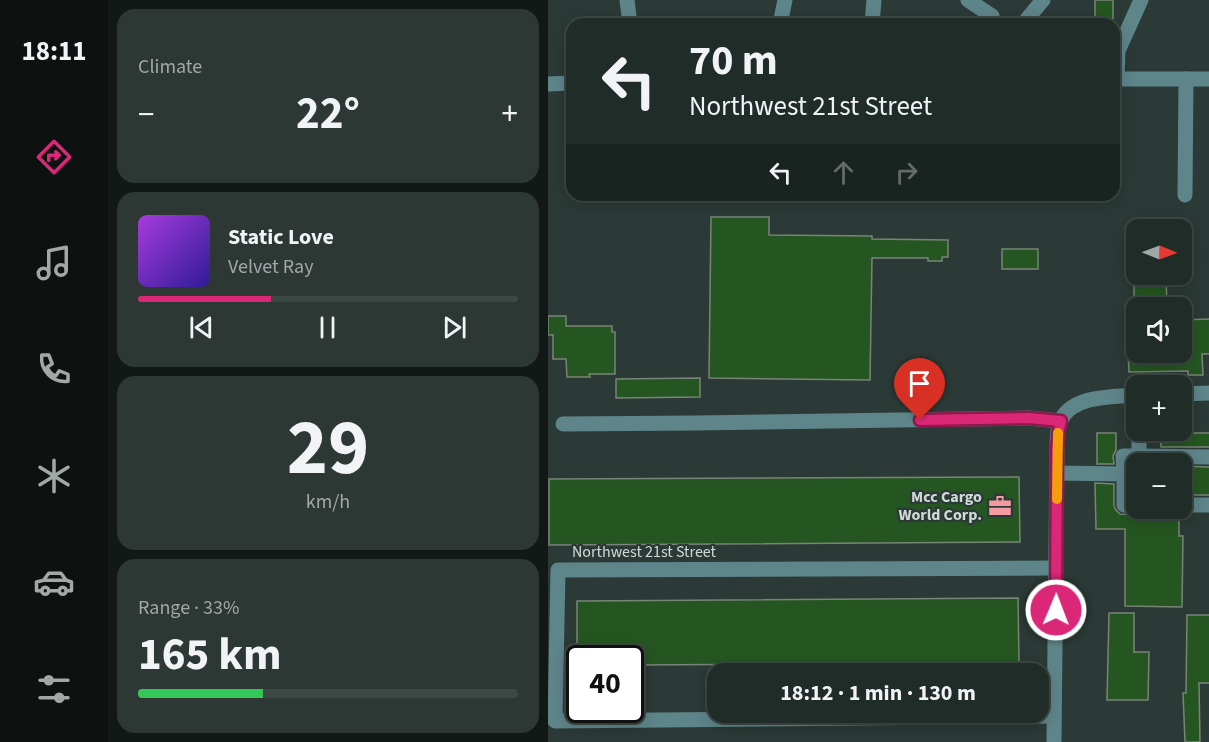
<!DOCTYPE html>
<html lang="en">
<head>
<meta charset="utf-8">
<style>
  :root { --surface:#202c28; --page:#2d3834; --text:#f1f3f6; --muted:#a2a7a8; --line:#3d4845; --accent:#db2777 }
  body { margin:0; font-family:"Source Sans 3",sans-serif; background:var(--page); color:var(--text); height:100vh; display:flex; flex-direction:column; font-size:22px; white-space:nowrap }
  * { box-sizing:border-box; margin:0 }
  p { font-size:20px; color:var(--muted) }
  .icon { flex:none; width:33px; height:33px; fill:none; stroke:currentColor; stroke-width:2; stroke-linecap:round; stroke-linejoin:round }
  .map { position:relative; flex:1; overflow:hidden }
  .side { display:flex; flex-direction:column; gap:9px; padding:9px; background:#121816; width:440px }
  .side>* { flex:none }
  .banner { position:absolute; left:18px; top:18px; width:554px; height:183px; border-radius:18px; box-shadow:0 3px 15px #0003,0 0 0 2px var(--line); background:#202c28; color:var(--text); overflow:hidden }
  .needle { width:39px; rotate:91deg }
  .buttons { position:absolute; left:578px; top:219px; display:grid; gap:12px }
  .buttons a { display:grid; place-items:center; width:66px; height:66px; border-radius:12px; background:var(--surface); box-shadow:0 3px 15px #0003,0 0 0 2px var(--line); font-size:30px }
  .speed { position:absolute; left:18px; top:645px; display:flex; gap:12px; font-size:30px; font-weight:700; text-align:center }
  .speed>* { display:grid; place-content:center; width:78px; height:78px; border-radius:50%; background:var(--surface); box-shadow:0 3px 15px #0003,0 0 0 2px var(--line); line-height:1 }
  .speed .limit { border:3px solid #111; border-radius:9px; background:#fff; color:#111 }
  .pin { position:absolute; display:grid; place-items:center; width:51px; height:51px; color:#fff; margin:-62px -26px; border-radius:50% 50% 50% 0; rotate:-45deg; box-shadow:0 0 6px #0007 }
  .pin .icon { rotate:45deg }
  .me { position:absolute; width:66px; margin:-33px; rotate:1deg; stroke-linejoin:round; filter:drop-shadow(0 0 4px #0008) }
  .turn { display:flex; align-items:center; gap:21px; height:126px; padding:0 24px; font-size:27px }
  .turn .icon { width:78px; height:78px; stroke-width:2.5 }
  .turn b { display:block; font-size:42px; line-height:51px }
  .lanes { display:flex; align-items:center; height:57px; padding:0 24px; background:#0003; justify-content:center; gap:30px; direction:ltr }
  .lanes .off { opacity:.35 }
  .big { font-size:45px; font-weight:700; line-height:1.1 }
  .side .widget { flex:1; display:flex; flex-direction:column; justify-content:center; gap:9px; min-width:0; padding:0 21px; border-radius:18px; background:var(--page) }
  .side .dial { align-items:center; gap:0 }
  .dial b { font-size:78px; line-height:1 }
  .song { display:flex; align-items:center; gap:18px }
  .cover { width:72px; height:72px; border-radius:9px; background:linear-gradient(135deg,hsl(280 70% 55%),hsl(250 70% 35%)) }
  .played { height:6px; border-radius:3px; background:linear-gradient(90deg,var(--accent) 35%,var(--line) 35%) }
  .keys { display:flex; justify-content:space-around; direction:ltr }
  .heat { display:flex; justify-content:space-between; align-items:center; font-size:33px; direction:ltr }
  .charge { height:9px; border-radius:4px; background:linear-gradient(90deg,#34c759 33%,var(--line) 0) }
  .trip { position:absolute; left:159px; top:663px; width:342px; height:60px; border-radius:18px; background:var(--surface); box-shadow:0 3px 15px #0003,0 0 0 2px var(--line); font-weight:700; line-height:60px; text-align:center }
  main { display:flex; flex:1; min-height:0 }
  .tab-bar { display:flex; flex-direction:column; width:108px; justify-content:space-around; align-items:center; background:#0d1210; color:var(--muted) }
  .tab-bar .icon { width:42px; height:42px }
  .tab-bar .active { color:var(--accent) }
  .tab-bar b { font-size:27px; color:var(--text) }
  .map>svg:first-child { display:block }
  .building { fill:#255621; stroke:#798478; stroke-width:1.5 }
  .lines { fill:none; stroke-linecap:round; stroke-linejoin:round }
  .minor { stroke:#5e858a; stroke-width:15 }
  .route-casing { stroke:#8e194d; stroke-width:15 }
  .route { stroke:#db2777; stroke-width:10 }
  .slow { stroke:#f59e0b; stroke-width:10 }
  .labels { text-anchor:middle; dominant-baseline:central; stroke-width:4.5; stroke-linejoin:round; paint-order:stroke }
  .poi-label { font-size:16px; font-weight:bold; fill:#d0d9d6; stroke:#2b3a36; text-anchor:end }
  .street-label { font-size:16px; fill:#d0d9d6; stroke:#2b3a36 }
</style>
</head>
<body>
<main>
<nav class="tab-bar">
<b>18:11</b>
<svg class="icon active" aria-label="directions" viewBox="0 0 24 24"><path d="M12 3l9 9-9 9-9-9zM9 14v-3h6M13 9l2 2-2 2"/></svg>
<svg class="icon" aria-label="music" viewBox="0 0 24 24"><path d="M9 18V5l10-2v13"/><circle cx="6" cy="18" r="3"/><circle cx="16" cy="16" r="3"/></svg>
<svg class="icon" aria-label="phone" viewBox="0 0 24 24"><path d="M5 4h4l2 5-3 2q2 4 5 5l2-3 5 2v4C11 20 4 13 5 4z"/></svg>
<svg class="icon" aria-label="climate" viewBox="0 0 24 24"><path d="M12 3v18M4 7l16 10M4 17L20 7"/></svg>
<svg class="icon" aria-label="car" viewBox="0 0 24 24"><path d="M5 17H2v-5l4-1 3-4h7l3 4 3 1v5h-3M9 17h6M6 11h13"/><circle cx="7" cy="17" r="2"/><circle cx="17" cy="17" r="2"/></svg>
<svg class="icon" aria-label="filters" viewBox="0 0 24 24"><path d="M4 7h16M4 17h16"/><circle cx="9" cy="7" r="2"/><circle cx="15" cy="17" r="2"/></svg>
</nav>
<section class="side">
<div class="widget"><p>Climate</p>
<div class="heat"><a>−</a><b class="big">22°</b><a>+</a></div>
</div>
<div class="widget">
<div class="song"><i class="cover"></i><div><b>Static Love</b><p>Velvet Ray</p></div></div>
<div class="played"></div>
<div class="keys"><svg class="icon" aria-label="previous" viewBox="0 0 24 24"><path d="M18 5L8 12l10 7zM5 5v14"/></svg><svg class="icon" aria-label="pause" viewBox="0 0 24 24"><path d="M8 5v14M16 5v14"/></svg><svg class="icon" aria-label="next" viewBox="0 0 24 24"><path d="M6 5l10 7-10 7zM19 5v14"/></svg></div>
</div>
<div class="widget dial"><b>29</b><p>km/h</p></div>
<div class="widget"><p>Range · 33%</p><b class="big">165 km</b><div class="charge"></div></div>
</section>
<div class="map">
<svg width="662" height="742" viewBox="0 0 662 742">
  <rect width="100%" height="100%" fill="#2b3a36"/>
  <g class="building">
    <rect x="547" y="0" width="18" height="24"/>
    <path d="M163,217H221V235L324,236V239L400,240V257H394V261H380V258H324L322,380L161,378Z"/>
    <rect x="454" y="249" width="36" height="20"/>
    <path d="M586,274H618L619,308H586Z"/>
    <path d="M0,316H18V326H64V332H67V374H41L42,377H19L18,359H5V335H0Z"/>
    <path d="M662,319V354H654L655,375H640V371L581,372L580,352H633V320Z"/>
    <path d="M152,378V397L68,398V379Z"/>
    <path d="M549,433H568V450L565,456L566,464H549Z"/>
    <path d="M612,433H662V447H613Z"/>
    <path d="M633,466L662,467V495H633Z"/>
    <path d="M471,477L472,542L1,545V479Z"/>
    <path d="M547,483L566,484V506L568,510L572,514L588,515L593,513H627L631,514V536H635L634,607L577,606V529H548Z"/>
    <path d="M470,598L471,663L82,665V658H29V601Z"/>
    <path d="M561,613H586V652H601L600,700H559Z"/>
    <path d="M639,615H662V683H651L652,742H637L635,693H638Z"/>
  </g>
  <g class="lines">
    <g class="minor">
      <path d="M79,0L82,24"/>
      <path d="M420,0L444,16V24"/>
      <path d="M232,24L237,0"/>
      <path d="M324,24L326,0"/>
      <path d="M477,24L479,19L495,0"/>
      <path d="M566,79H662"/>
      <path d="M569,79L570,51L593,0"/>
      <path d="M0,84L24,83"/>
      <path d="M637,195L638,79"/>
      <path d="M633,394L662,393"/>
      <path d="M15,424L147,423L480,418L513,421"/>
      <path d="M591,456L662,457"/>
      <path d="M509,473L576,474V505H588"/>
      <path d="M576,474L575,456H591V430"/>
      <path d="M633,505H662"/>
      <path d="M506,716L7,721L10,570L508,568"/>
      <path d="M506,742L509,449C509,440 509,429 513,420C525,395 565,397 588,395"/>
    </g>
  </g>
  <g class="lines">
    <g class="route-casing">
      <path id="route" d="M372,420L480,418L513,421L511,429L509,449L508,610"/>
    </g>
    <use href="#route" class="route"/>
    <path class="slow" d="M509,499L510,433"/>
  </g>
  <defs>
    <g id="office-bare" transform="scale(1.8)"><path d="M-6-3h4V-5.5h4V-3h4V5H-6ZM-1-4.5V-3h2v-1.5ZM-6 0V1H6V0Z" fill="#f49aa0" stroke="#2b3a36" stroke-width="2.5" paint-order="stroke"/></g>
  </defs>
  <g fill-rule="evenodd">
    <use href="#office-bare" x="452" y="506"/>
  </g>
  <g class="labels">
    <g class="poi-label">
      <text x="434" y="497">Mcc Cargo<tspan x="434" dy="18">World Corp.</tspan></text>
    </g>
    <g class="street-label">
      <text x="96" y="552">Northwest 21st Street</text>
    </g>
  </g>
</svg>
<div class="buttons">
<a><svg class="needle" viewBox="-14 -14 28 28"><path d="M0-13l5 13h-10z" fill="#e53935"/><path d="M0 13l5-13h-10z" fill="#a2a7a8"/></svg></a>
<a><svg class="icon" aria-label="sound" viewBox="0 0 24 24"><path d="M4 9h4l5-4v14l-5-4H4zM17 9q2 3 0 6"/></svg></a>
<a>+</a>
<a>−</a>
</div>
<div class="speed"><div class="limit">40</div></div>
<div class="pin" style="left:372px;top:420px;background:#d93025"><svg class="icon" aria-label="arrive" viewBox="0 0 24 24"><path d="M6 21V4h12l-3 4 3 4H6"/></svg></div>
<svg class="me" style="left:508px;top:610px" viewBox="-20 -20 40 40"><circle r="17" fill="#db2777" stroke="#fff" stroke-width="3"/><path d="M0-11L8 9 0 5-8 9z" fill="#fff"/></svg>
<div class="trip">18:12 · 1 min · 130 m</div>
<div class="banner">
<div class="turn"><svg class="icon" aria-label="left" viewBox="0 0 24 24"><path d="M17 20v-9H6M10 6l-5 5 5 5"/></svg><div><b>70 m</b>Northwest 21st Street</div></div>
<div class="lanes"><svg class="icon" aria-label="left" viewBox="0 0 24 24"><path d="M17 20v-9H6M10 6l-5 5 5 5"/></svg><svg class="icon off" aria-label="ahead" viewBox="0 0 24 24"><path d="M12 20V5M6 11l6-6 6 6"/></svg><svg class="icon off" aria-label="right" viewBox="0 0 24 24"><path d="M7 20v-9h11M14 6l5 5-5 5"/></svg></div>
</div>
</div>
</main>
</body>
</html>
